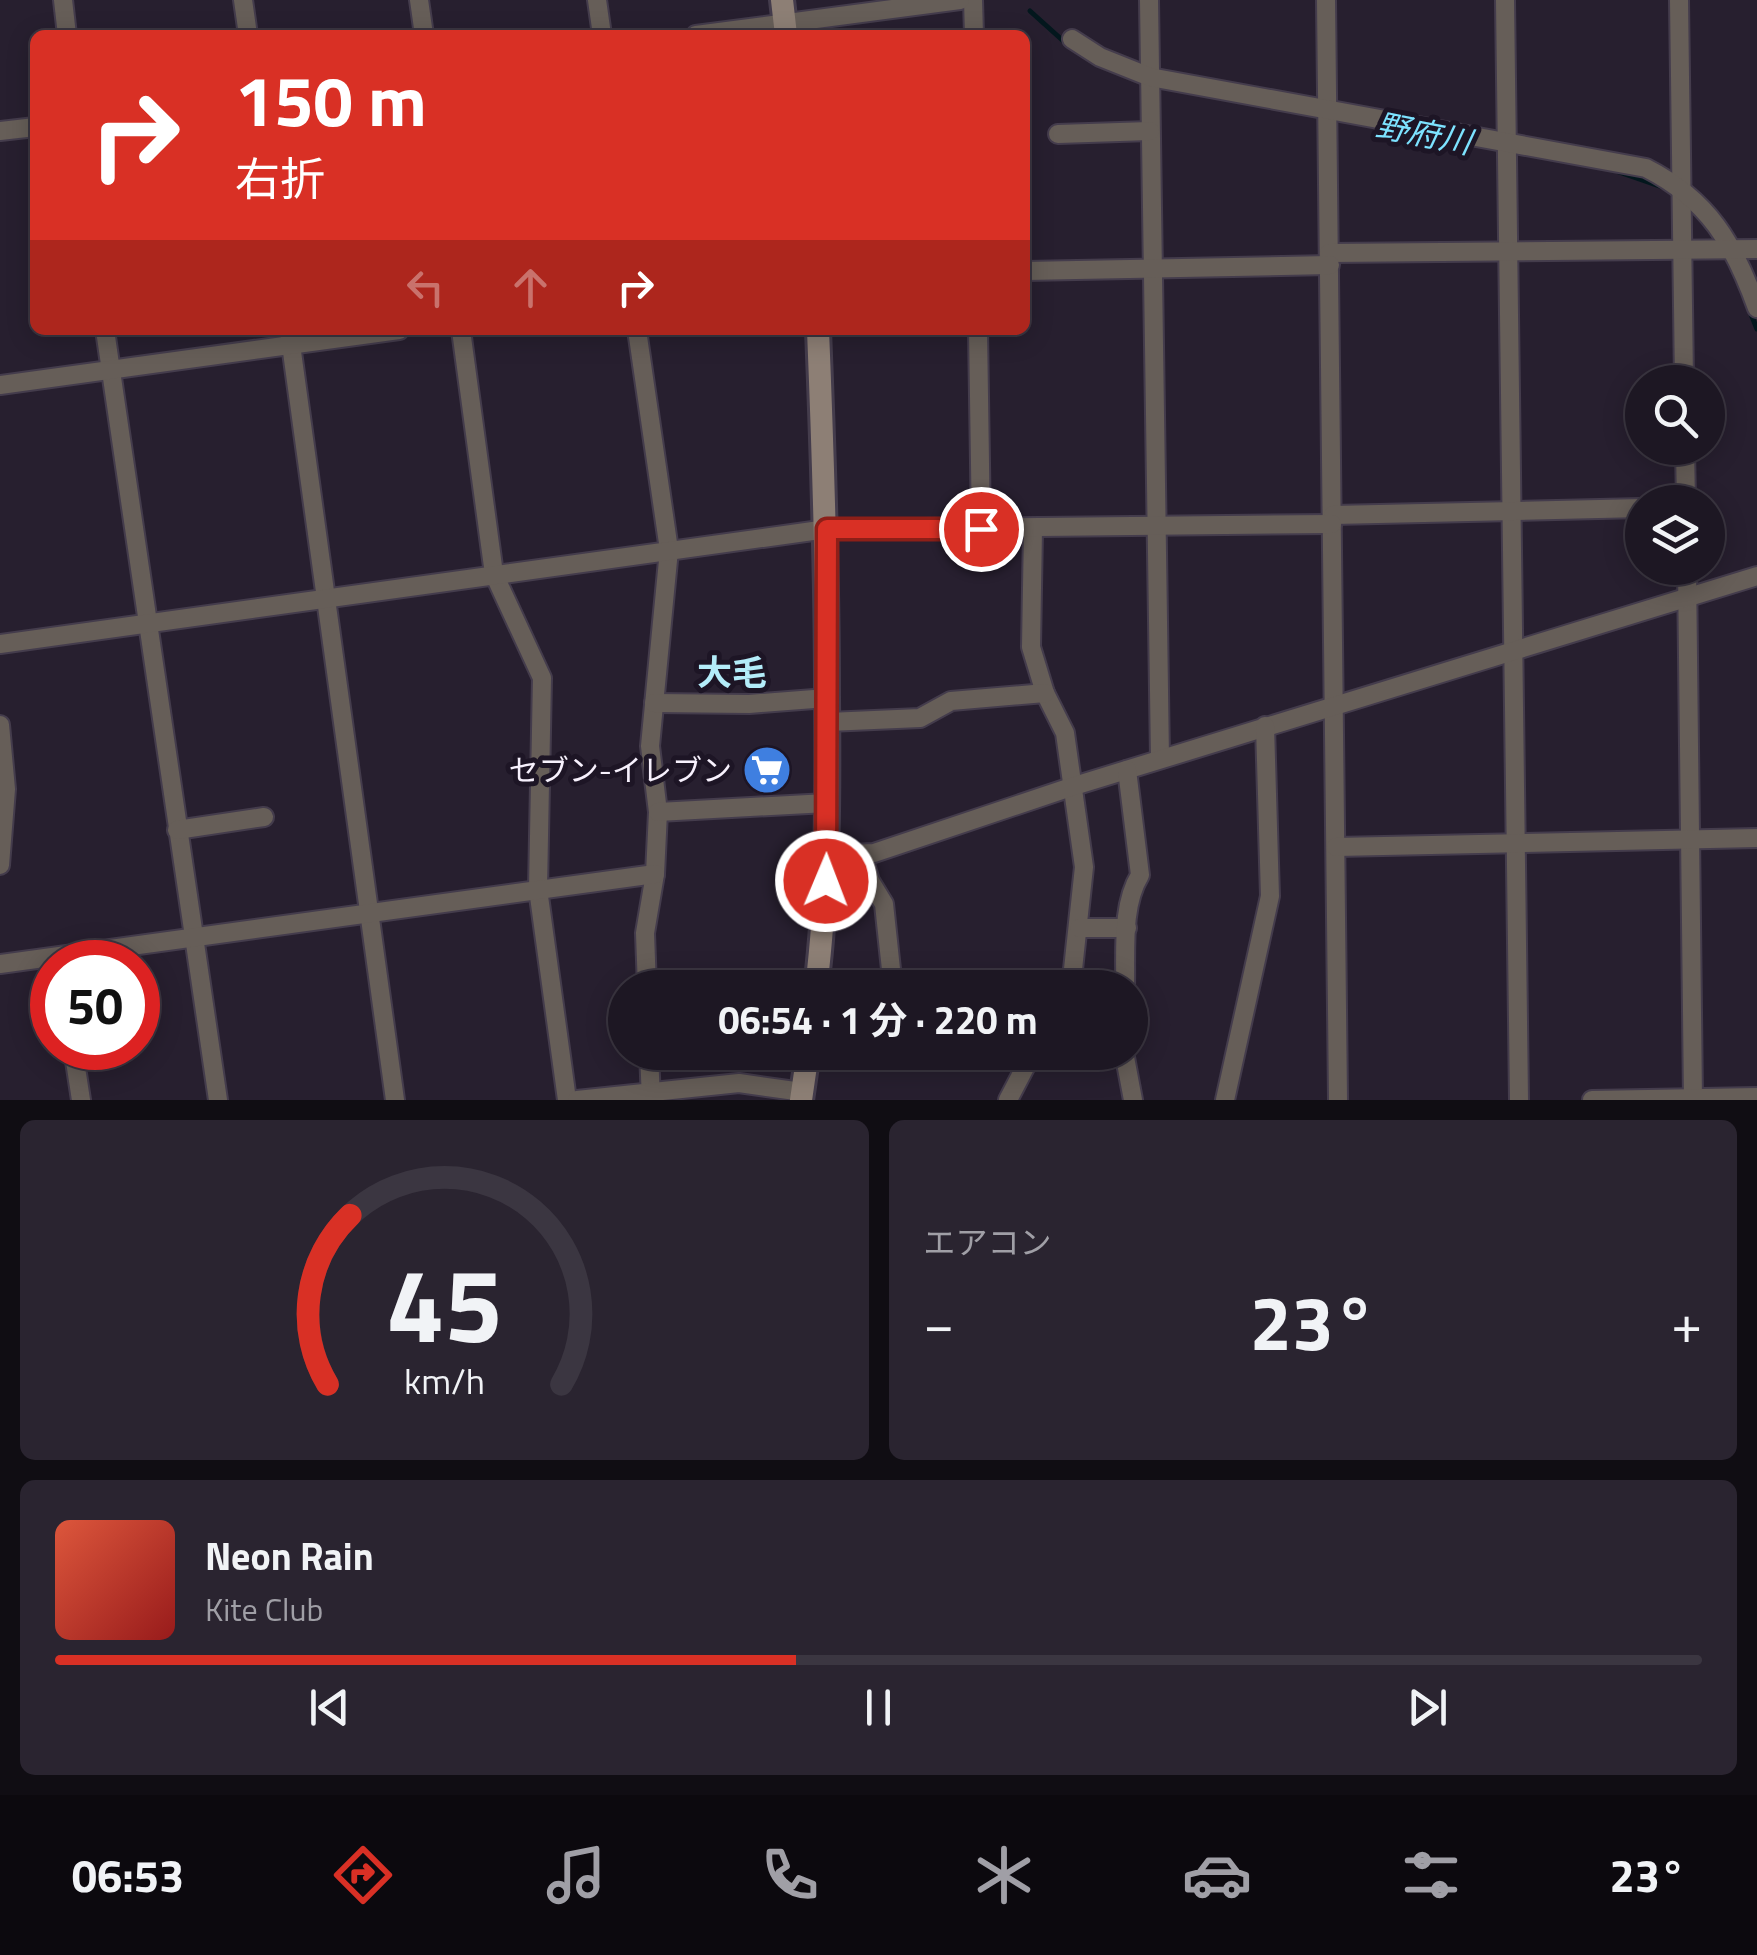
<!DOCTYPE html>
<html lang="ja">
<head>
<meta charset="utf-8">
<style>
  :root { --surface:#1d1723; --page:#2a2430; --text:#f1f3f6; --muted:#a09fa6; --line:#3b3641; --accent:#d93025 }
  body { margin:0; font-family:"Titillium Web","Noto Sans JP",sans-serif; background:var(--page); color:var(--text); height:100vh; display:flex; flex-direction:column; font-size:38px; white-space:nowrap }
  * { box-sizing:border-box; margin:0 }
  p { font-size:32px; color:var(--muted) }
  .icon { flex:none; width:55px; height:55px; fill:none; stroke:currentColor; stroke-width:2; stroke-linecap:round; stroke-linejoin:round }
  .map { position:relative; height:1100px; overflow:hidden }
  .drawer { display:flex; flex-direction:column; gap:20px; padding:20px; background:#100d13; flex:1 }
  .drawer>* { flex:none }
  .banner { position:absolute; left:30px; top:30px; width:1000px; height:305px; border-radius:15px; box-shadow:0 5px 25px #0003,0 0 0 2px var(--line); background:#d93025; color:#fff; overflow:hidden }
  .buttons { position:absolute; left:1625px; top:365px; display:grid; gap:20px }
  .buttons a { display:grid; place-items:center; width:100px; height:100px; border-radius:50%; background:var(--surface); box-shadow:0 5px 25px #0003,0 0 0 2px var(--line); font-size:50px }
  .speed { position:absolute; left:30px; top:940px; display:flex; gap:20px; font-size:50px; font-weight:700; text-align:center }
  .speed>* { display:grid; place-content:center; width:130px; height:130px; border-radius:50%; background:var(--surface); box-shadow:0 5px 25px #0003,0 0 0 2px var(--line); line-height:1 }
  .speed .limit { border:15px solid #d22; background:#fff; color:#111 }
  .pin { position:absolute; display:grid; place-items:center; width:85px; height:85px; color:#fff; margin:-42px; border:5px solid #fff; border-radius:50%; box-shadow:0 2px 10px #0007 }
  .me { position:absolute; width:110px; margin:-55px; rotate:1deg; stroke-linejoin:round; filter:drop-shadow(0 0 8px #0008) }
  .turn { display:flex; align-items:center; gap:35px; height:210px; padding:0 40px; font-size:45px }
  .turn .icon { width:130px; height:130px; stroke-width:2.5 }
  .turn b { display:block; font-size:70px; line-height:85px }
  .lanes { display:flex; align-items:center; height:95px; padding:0 40px; background:#0003; justify-content:center; gap:50px; direction:ltr }
  .lanes .off { opacity:.35 }
  .big { font-size:75px; font-weight:700; line-height:1.1 }
  .drawer .card { flex:1; display:flex; flex-direction:column; justify-content:center; gap:15px; min-width:0; padding:0 35px; border-radius:15px; background:var(--page) }
  .drawer .dial { align-items:center; gap:0 }
  .dial svg { height:260px; overflow:visible; fill:none; stroke:var(--line); stroke-width:7; stroke-linecap:round; text-anchor:middle }
  .dial text { fill:var(--text); stroke:none }
  .song { display:flex; align-items:center; gap:30px }
  .cover { width:120px; height:120px; border-radius:15px; background:linear-gradient(135deg,hsl(10 70% 55%),hsl(0 70% 35%)) }
  .played { height:10px; border-radius:5px; background:linear-gradient(90deg,var(--accent) 45%,var(--line) 45%) }
  .keys { display:flex; justify-content:space-around; direction:ltr }
  .heat { display:flex; justify-content:space-between; align-items:center; font-size:55px; direction:ltr }
  .drawer .tiles { flex:1; display:grid; gap:20px; grid-template-columns:1fr 1fr }
  .card:last-child { grid-column:span 2 }
  .trip { position:absolute; left:608px; top:970px; width:540px; height:100px; border-radius:50px; background:var(--surface); box-shadow:0 5px 25px #0003,0 0 0 2px var(--line); font-weight:700; line-height:100px; text-align:center }
  .tabs { display:flex; height:160px; justify-content:space-around; align-items:center; background:#0c090e; color:var(--muted) }
  .tabs .icon { width:70px; height:70px }
  .tabs .selected { color:var(--accent) }
  .tabs b { font-size:45px; color:var(--text) }
  .map>svg:first-child { display:block }
  .lines { fill:none; stroke-linecap:round; stroke-linejoin:round }
  .stream { stroke:#03171d; stroke-width:5 }
  .minor-casing { stroke:#443c4c; stroke-width:22 }
  .secondary-casing { stroke:#443c4c; stroke-width:28 }
  .minor { stroke:#665e58; stroke-width:18 }
  .secondary { stroke:#8d7f75; stroke-width:22 }
  .route-casing { stroke:#8d1f18; stroke-width:25 }
  .route { stroke:#d93025; stroke-width:18 }
  .labels { text-anchor:middle; dominant-baseline:central; stroke-width:10; stroke-linejoin:round; paint-order:stroke }
  .poi-label { font-size:30px; fill:#f7f1fd; stroke:#1d1525; text-anchor:end }
  .water-label { font-size:32px; font-style:italic; fill:#7de3ff; stroke:#1d1525 }
  .quarter-label { font-size:35px; font-weight:bold; fill:#b3ecf9; stroke:#1d1525 }
</style>
</head>
<body>
<div class="map">
<svg width="1757" height="1100" viewBox="0 0 1757 1100">
  <rect width="100%" height="100%" fill="#271f2f"/>
  <g class="lines">
    <g class="stream">
      <path d="M1030,11L1070,47"/>
      <path d="M1619,172L1665,188"/>
      <path d="M1749,309L1757,329"/>
    </g>
    <g class="minor-casing">
      <g id="minor">
        <path d="M63,0L67,35"/>
        <path d="M243,0L248,35"/>
        <path d="M419,0L424,35"/>
        <path d="M597,0L602,35"/>
        <path d="M973,0L974,35"/>
        <path d="M1149,0L1160,759"/>
        <path d="M1326,0L1338,1100"/>
        <path d="M1505,0L1519,1100"/>
        <path d="M1679,0L1684,382"/>
        <path d="M696,35L960,0"/>
        <path d="M1072,39L1100,57L1150,77L1646,168C1709,200 1734,244 1757,308"/>
        <path d="M0,131L35,127"/>
        <path d="M1058,134L1150,131"/>
        <path d="M1329,253L1757,249"/>
        <path d="M1025,271L1330,265"/>
        <path d="M105,330L218,1100"/>
        <path d="M289,330L395,1100"/>
        <path d="M461,330L494,574L542,678L538,889L567,1100"/>
        <path d="M637,330L669,550L650,746L658,812L655,874L645,933L647,988"/>
        <path d="M978,330L981,529"/>
        <path d="M0,385L399,330"/>
        <path d="M1685,448L1686,502"/>
        <path d="M1333,515L1642,508"/>
        <path d="M1033,529L1031,647L1045,693L1065,733L1084,867L1071,988"/>
        <path d="M1687,568L1693,1100"/>
        <path d="M0,644L827,529L1332,524"/>
        <path d="M654,703L749,704L827,698"/>
        <path d="M828,722L920,718L951,701L1045,693"/>
        <path d="M0,725L6,789L0,865"/>
        <path d="M658,812L827,803"/>
        <path d="M177,830L264,817"/>
        <path d="M1336,847L1757,838"/>
        <path d="M862,854L870,881L884,904L893,988"/>
        <path d="M826,855L874,853L1071,787L1757,576"/>
        <path d="M1079,928H1127"/>
        <path d="M0,964L655,874"/>
        <path d="M1125,988C1126,952 1121,906 1140,875L1127,770"/>
        <path d="M73,1048L81,1100"/>
        <path d="M649,1052L651,1100"/>
        <path d="M1124,1052L1133,1100"/>
        <path d="M577,1100L739,1083L802,1092"/>
        <path d="M1008,1100L1033,1052"/>
        <path d="M1225,1100L1270,896L1265,726"/>
        <path d="M1592,1100L1757,1097"/>
      </g>
    </g>
    <g class="secondary-casing">
      <g id="secondary">
        <path d="M782,0L786,35"/>
        <path d="M816,988C828,891 828,794 827,697C827,574 823,453 818,330"/>
        <path d="M801,1100L808,1052"/>
      </g>
    </g>
    <use href="#minor" class="minor"/>
    <use href="#secondary" class="secondary"/>
  </g>
  <g class="lines">
    <g class="route-casing">
      <path id="route" d="M826,881L827,529H981"/>
    </g>
    <use href="#route" class="route"/>
  </g>
  <defs>
    <g id="supermarket-disc" transform="scale(2.5)"><circle r="9.5" fill="#3f7fe0" stroke="#1d1525"/><path d="M-6-5.5h2.5l.6 2H6L4.5 2H-2.5L-4.4-4H-6ZM-1.5 3.2a1.3 1.3 0 1 0 .1 0ZM3 3.2a1.3 1.3 0 1 0 .1 0Z" fill="#fff"/></g>
  </defs>
  <g fill-rule="evenodd">
    <use href="#supermarket-disc" x="767" y="770"/>
  </g>
  <g class="labels">
    <g class="poi-label">
      <text x="732" y="770">セブン-イレブン</text>
    </g>
    <g class="water-label">
      <text transform="translate(1424 133) rotate(11)">野府川</text>
    </g>
    <g class="quarter-label">
      <text x="732" y="672">大毛</text>
    </g>
  </g>
</svg>
<div class="buttons">
<a><svg class="icon" aria-label="search" viewBox="0 0 24 24"><circle cx="10" cy="10" r="6"/><path d="M15 15l6 6"/></svg></a>
<a><svg class="icon" aria-label="layers" viewBox="0 0 24 24"><path d="M12 4l9 5-9 5-9-5zM3 14l9 5 9-5"/></svg></a>
</div>
<div class="speed"><div class="limit">50</div></div>
<div class="pin" style="left:981px;top:529px;background:#d93025"><svg class="icon" aria-label="arrive" viewBox="0 0 24 24"><path d="M6 21V4h12l-3 4 3 4H6"/></svg></div>
<svg class="me" style="left:826px;top:881px" viewBox="-20 -20 40 40"><circle r="17" fill="#d93025" stroke="#fff" stroke-width="3"/><path d="M0-11L8 9 0 5-8 9z" fill="#fff"/></svg>
<div class="trip">06:54 · 1 分 · 220 m</div>
<div class="banner">
<div class="turn"><svg class="icon" aria-label="right" viewBox="0 0 24 24"><path d="M7 20v-9h11M14 6l5 5-5 5"/></svg><div><b>150 m</b>右折</div></div>
<div class="lanes"><svg class="icon off" aria-label="left" viewBox="0 0 24 24"><path d="M17 20v-9H6M10 6l-5 5 5 5"/></svg><svg class="icon off" aria-label="ahead" viewBox="0 0 24 24"><path d="M12 20V5M6 11l6-6 6 6"/></svg><svg class="icon" aria-label="right" viewBox="0 0 24 24"><path d="M7 20v-9h11M14 6l5 5-5 5"/></svg></div>
</div>
</div>
<section class="drawer">
<div class="tiles">
<div class="card dial"><svg viewBox="0 0 100 80">
<path d="M14 69A42 42 0 1 1 86 69"/>
<path d="M14 69A42 42 0 0 1 21 17" stroke="#d93025"/>
<text x="50" y="56" font-size="32" font-weight="700">45</text>
<text x="50" y="72" font-size="11">km/h</text>
</svg></div>
<div class="card"><p>エアコン</p>
<div class="heat"><a>−</a><b class="big">23°</b><a>+</a></div>
</div>
<div class="card">
<div class="song"><i class="cover"></i><div><b>Neon Rain</b><p>Kite Club</p></div></div>
<div class="played"></div>
<div class="keys"><svg class="icon" aria-label="previous" viewBox="0 0 24 24"><path d="M18 5L8 12l10 7zM5 5v14"/></svg><svg class="icon" aria-label="pause" viewBox="0 0 24 24"><path d="M8 5v14M16 5v14"/></svg><svg class="icon" aria-label="next" viewBox="0 0 24 24"><path d="M6 5l10 7-10 7zM19 5v14"/></svg></div>
</div>
</div>
</section>
<nav class="tabs">
<b>06:53</b>
<svg class="icon selected" aria-label="directions" viewBox="0 0 24 24"><path d="M12 3l9 9-9 9-9-9zM9 14v-3h6M13 9l2 2-2 2"/></svg>
<svg class="icon" aria-label="music" viewBox="0 0 24 24"><path d="M9 18V5l10-2v13"/><circle cx="6" cy="18" r="3"/><circle cx="16" cy="16" r="3"/></svg>
<svg class="icon" aria-label="phone" viewBox="0 0 24 24"><path d="M5 4h4l2 5-3 2q2 4 5 5l2-3 5 2v4C11 20 4 13 5 4z"/></svg>
<svg class="icon" aria-label="climate" viewBox="0 0 24 24"><path d="M12 3v18M4 7l16 10M4 17L20 7"/></svg>
<svg class="icon" aria-label="car" viewBox="0 0 24 24"><path d="M5 17H2v-5l4-1 3-4h7l3 4 3 1v5h-3M9 17h6M6 11h13"/><circle cx="7" cy="17" r="2"/><circle cx="17" cy="17" r="2"/></svg>
<svg class="icon" aria-label="filters" viewBox="0 0 24 24"><path d="M4 7h16M4 17h16"/><circle cx="9" cy="7" r="2"/><circle cx="15" cy="17" r="2"/></svg>
<b>23°</b>
</nav>
</body>
</html>
